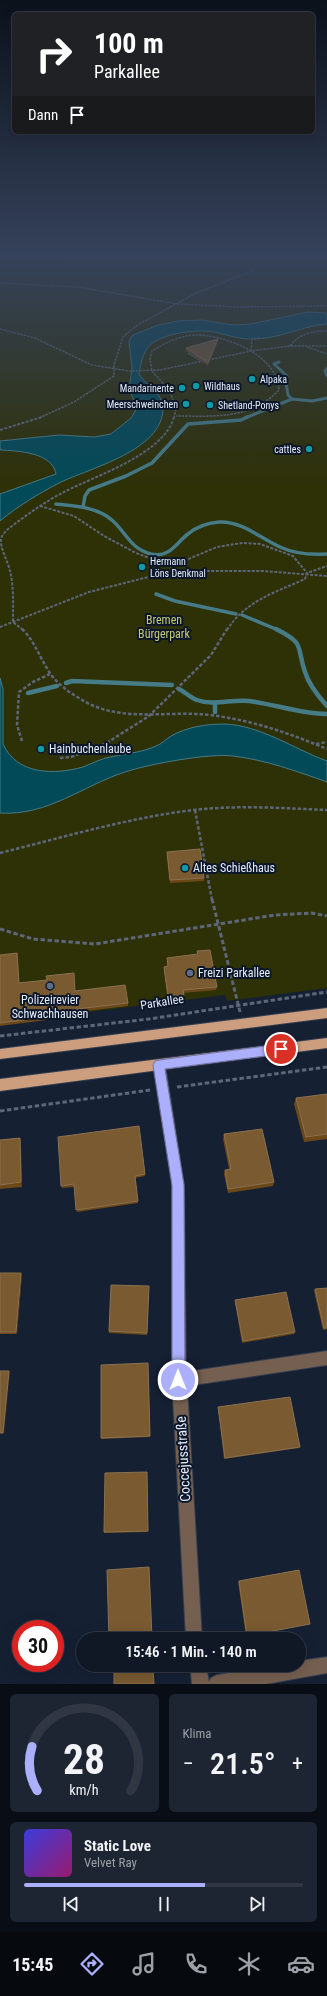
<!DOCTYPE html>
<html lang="de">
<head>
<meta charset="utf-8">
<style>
  :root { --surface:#101826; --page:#1e2532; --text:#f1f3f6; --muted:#9ca0a7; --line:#303743; --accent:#acaffb }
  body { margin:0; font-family:"Roboto Condensed",sans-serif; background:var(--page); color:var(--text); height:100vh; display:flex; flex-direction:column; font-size:15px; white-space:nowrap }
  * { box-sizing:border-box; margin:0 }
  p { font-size:13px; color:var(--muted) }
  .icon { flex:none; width:22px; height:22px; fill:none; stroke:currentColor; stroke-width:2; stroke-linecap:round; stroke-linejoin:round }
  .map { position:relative; height:1684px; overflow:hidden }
  .sheet { display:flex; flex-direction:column; gap:10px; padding:10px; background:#090d15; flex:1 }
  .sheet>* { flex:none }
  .guide { position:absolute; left:12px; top:12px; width:303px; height:122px; border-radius:6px; box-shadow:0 4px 16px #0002,0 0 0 1px var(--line); background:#202124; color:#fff; overflow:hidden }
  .speed { position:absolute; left:12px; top:1620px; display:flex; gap:8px; font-size:20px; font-weight:700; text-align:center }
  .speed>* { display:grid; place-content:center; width:52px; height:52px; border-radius:50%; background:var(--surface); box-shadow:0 4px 16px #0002,0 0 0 1px var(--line); line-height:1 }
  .speed .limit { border:6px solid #d22; background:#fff; color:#111 }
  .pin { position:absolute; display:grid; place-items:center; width:34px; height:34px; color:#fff; margin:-17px; border:2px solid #fff; border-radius:50%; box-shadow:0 1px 4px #0007 }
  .me { position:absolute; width:44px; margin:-22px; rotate:0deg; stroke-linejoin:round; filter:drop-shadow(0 0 3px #0008) }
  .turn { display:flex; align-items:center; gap:14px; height:84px; padding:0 16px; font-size:18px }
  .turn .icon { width:52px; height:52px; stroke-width:2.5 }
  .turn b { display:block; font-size:28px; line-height:34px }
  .then { display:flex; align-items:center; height:38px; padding:0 16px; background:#0003; gap:8px; font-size:15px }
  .big { font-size:30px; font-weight:600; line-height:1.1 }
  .sheet .card { flex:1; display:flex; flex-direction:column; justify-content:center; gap:6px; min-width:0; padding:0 14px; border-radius:6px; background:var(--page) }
  .sheet .dial { align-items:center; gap:0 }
  .dial svg { height:104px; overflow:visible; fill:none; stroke:var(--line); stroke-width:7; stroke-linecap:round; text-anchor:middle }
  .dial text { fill:var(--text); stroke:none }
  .song { display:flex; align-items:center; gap:12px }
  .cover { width:48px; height:48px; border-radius:6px; background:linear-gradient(135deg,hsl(240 70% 55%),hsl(320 70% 35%)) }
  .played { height:4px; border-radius:2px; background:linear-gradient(90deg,var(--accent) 65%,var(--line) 65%) }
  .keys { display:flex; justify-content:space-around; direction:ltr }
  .heat { display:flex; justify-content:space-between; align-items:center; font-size:22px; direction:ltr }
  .sheet .tiles { flex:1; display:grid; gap:10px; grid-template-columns:1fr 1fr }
  .card:last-child { grid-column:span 2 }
  .trip { position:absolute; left:76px; top:1632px; width:230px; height:40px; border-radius:20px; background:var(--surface); box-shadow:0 4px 16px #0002,0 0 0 1px var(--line); font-weight:600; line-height:40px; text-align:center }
  .tabs { display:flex; height:64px; justify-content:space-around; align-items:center; background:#060a0f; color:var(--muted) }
  .tabs .icon { width:28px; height:28px }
  .tabs .on { color:var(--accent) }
  .tabs b { font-size:18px; color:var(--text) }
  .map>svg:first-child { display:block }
  .green { fill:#2e3005 }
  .water { fill:#024a57; stroke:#467b88 }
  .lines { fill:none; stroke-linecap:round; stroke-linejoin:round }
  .stream-far2 { stroke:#467b88; stroke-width:3 }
  .stream-far1 { stroke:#467b88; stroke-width:3.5 }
  .stream { stroke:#467b88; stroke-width:4.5 }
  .minor-casing { stroke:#323d4f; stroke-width:2 }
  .major-casing { stroke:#323d4f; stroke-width:2 }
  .path-far3 { stroke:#5d6779; stroke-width:1.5; stroke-dasharray:2.5 1; stroke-linecap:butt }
  .path-far2 { stroke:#5d6779; stroke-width:2; stroke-dasharray:3 1.5; stroke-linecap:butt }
  .path-far1 { stroke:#5d6779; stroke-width:2.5; stroke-dasharray:3.5 2; stroke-linecap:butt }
  .path { stroke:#5d6779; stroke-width:3; stroke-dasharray:4.5 2.5; stroke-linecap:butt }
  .minor { fill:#755f50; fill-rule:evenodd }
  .major { fill:#cc9e7e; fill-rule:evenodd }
  .wall { fill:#6c4819 }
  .shaded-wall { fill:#443119 }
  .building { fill:#795a31; stroke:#8a7151 }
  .route { fill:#acaffb; stroke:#7072a3 }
  .culture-dot { fill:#0f9aa8; stroke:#0c1629; stroke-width:1.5 }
  .service-dot { fill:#5c6f8a; stroke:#0c1629; stroke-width:1.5 }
  .labels { text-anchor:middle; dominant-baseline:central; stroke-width:4; stroke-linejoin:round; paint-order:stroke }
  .far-poi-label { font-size:10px; fill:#e5edfb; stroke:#0c1629; text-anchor:start }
  .park-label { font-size:12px; fill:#c6cb73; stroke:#0c1629 }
  .poi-label { font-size:12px; fill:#e5edfb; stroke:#0c1629; text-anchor:start }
  .street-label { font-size:12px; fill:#e5edfb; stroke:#0c1629 }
  .near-street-label { font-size:14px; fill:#e5edfb; stroke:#0c1629 }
</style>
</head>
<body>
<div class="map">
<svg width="327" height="1684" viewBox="0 0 327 1684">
  <rect width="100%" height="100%" fill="#152033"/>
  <path class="green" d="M0,253L327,254V988L227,1001L225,995L0,1023V257H2L3,253Z"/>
  <g class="water">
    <path d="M308,312L327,313V324C302,326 281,338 256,339C241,340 228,335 214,332C196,329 156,333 146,350C142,357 140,367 139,374C146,386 163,393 163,408C163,451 89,468 59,483C38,494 18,506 0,521V494L56,474C52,452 18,451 0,450V441L59,435L94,437L111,434L131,418L137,408L129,389L132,368L129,341L133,335L158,325L178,321L201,320L234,325L251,324Z"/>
    <path d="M0,678L3,689V744C17,775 54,775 83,767C91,764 98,760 106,758C122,754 141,753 156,746C162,744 166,739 171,736C187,727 206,724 224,724C260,725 294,749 327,761V782C296,771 266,760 233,756C209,753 149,764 125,772C82,786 48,816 0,813Z"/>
  </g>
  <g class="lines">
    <g class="stream-far2">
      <path d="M279,362L274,364L287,376L285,377L288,395L292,399"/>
      <path d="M327,368L325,371L327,376"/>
      <path d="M245,418L292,399L312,401L327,398"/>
    </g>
    <g class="stream-far1">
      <path d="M56,504C76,506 98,507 113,521C127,534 131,549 151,554C170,558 175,544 188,534C196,527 208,523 219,522C242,521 260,538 280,547C295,554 311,555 327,554"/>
      <path d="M83,507L85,496L89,490L126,476L152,463L188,424L241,420L247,417"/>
      <path d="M156,594L175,601L236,614"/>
      <path d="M242,615L278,630"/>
    </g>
    <g class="stream">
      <path d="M276,629C306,644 296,646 305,672C309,685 318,696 327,706"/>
      <path d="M66,683L72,681L172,685"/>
      <path d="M179,689C185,692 191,698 197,700C213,706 232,699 249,701C275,704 300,714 327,714"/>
      <path d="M28,693L57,686"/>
      <path d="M215,703V712"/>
    </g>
    <g class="minor-casing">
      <g id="minor">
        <path d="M0,253L327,256V260L0,257Z"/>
        <path d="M159,1060L163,1061L165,1065L184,1185L186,1372L327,1351V1365L187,1386L202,1639H186L172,1380V1185L153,1065L155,1061Z"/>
        <path d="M327,1657V1673L266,1684H192L190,1665H206L209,1682L211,1678L217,1675L278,1665H299V1661Z"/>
      </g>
    </g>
    <g class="major-casing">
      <g id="major">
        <path d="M327,1008V1018L0,1059V1049Z"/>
        <path d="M327,1038V1048L0,1091V1079Z"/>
      </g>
    </g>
    <g class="path-far3">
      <path d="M0,283L78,287L177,304L238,307L327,306"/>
      <path d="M0,329L35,338L92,365L129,371L160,370L251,351L290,346H327"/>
      <path d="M290,346C299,334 312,331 327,331"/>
      <path d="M307,347L327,354"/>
      <path d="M251,351L252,339L260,338"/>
      <path d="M188,353L201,361"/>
      <path d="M39,418L74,402L114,376V365L123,337L136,326L196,293L250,272L255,268"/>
      <path d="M174,418L176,409L170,391L152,371L150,359L152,351C165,343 179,336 194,335C224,334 278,355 279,390C250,420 215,416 176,416"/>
    </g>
    <g class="path-far2">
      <path d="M0,430L42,417"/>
      <path d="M40,506L74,516L104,536L136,553L152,559L170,563L186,560L217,547L242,543L260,544L293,556L307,573"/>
      <path d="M170,563L172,571"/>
      <path d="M0,627L89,592L172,571H263L327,576"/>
      <path d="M23,630L13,622C13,605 14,587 10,571C8,561 0,549 1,539C3,531 14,525 20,520C35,509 50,499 66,491C97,475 164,454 174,417"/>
      <path d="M227,630C245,601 276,592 305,579L307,573L327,566"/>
    </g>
    <g class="path-far1">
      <path d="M22,629C34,640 39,656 48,670C55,682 67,691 79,698C118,724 166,710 210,715C251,720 289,733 327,749"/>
      <path d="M22,741L17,725L19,692L33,682L50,674"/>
      <path d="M316,744L327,742"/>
      <path d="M60,758L71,757L105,744L149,716L211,655L227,629"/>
      <path d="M195,810L212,900"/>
      <path d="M0,853C64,837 128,818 193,810C237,805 283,808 327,810"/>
    </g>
    <g class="path">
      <path d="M212,899L240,1012"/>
      <path d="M0,929L33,939L95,944L275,915L311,913L327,916"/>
      <path d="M0,1036L149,1019L327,992"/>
      <path d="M177,1087L327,1067"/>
      <path d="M0,1111L150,1090"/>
    </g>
    <use href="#minor" class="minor"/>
    <use href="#major" class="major"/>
  </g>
  <g class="wall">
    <path d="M218,339V342L208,366L186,351V348Z"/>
    <path d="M167,852L204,878V881L170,883Z"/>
    <path d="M197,951L217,987L216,990L183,993V998L168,999L164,970V967L168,966L167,958L197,954Z"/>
    <path d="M0,955L18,956L19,983L76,991L128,1003V1006L78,1012V1016L0,1026Z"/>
    <path d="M327,1094V1139L304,1142L294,1104L296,1098Z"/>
    <path d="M224,1134L274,1182L273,1186L228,1193L224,1174L225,1170L229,1169L223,1139Z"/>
    <path d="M20,1138L21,1143L22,1187L0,1189V1140Z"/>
    <path d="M145,1174V1176L135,1178L138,1203L77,1212L74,1187L62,1188L61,1186Z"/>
    <path d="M0,1273H21L22,1275L17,1334H0Z"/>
    <path d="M149,1286L147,1335L109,1333V1331Z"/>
    <path d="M327,1288V1329L323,1330L314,1291L315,1289Z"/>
    <path d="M235,1300L295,1332L294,1334L242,1343L235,1302Z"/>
    <path d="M148,1363L150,1437L101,1439V1438Z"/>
    <path d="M218,1407L300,1447L299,1448L224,1459Z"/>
    <path d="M147,1472L148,1532L104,1533V1532Z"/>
    <path d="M299,1570L247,1636H246L238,1581Z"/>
  </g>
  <g class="shaded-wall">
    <path d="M218,339V342L208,366V363Z"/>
    <path d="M17,953L18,956L19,986V983Z"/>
    <path d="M20,1138L21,1143L22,1187L21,1182Z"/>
    <path d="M21,1273L22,1275L17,1334L16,1332Z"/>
    <path d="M9,1371L10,1372L4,1434L3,1433Z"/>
  </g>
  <g class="building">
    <path d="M218,339L208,363L186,348Z"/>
    <path d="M200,849L204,878L170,880L167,852Z"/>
    <path d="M210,950L217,987L183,990L184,995L168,997L164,967L168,966L167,958L198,954L197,951Z"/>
    <path d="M17,953L19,983L47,980L46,976L74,973L75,991L125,985L128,1003L77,1009L78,1013L0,1023V955Z"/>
    <path d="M327,1094V1134L306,1137L296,1098Z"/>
    <path d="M139,1126L145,1174L135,1176L138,1201L76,1210L74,1184L61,1186L58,1137Z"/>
    <path d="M262,1129L274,1182L228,1189L225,1170L231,1169L224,1134Z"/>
    <path d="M20,1138L21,1182L0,1185V1140Z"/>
    <path d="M0,1273H21L16,1332H0Z"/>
    <path d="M111,1285L149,1286L147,1333L109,1331Z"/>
    <path d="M327,1288V1328H324L315,1289Z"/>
    <path d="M286,1292L295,1332L243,1341L235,1300Z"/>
    <path d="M148,1363L150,1436L101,1438V1365Z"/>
    <path d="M0,1371H9L3,1433H0Z"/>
    <path d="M290,1397L300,1447L225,1458L218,1407Z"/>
    <path d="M147,1472L148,1531L104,1532L105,1473Z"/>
    <path d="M149,1567L152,1638L142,1639H109L107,1570Z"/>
    <path d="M299,1570L310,1624L247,1636L239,1581Z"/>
    <path d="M153,1669L154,1684H114V1673Z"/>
  </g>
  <linearGradient id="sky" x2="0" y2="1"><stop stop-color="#0c121c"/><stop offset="0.52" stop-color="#35425b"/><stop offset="1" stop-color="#35425b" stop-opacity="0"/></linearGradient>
  <rect width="327" height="488" fill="url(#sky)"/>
  <path class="route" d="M281,1044L285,1046L286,1049L285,1053L281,1054L165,1069L184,1185L185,1380L183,1384L178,1386L174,1384L172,1380V1185L153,1065L155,1061L159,1060Z"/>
  <g class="culture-dot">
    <circle cx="252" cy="379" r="4"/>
    <circle cx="196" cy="386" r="4"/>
    <circle cx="182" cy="388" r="4"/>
    <circle cx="186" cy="404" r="4"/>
    <circle cx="210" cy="405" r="4"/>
    <circle cx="309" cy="449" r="4"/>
    <circle cx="142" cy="567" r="4"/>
    <circle cx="41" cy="749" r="4"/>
    <circle cx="185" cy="868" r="4"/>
  </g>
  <g class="service-dot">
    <circle cx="190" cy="973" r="4"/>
    <circle cx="50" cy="986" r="4"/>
  </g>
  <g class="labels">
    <g class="far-poi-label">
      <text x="260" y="379">Alpaka</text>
      <text x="204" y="386">Wildhaus</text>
      <text x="174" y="388" text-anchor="end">Mandarinente</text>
      <text x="178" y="404" text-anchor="end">Meerschweinchen</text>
      <text x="218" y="405">Shetland-Ponys</text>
      <text x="301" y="449" text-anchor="end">cattles</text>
      <text x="150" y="561">Hermann<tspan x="150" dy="12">Löns Denkmal</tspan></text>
    </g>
    <g class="park-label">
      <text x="164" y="620">Bremen<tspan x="164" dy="14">Bürgerpark</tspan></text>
    </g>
    <g class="poi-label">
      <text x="49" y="749">Hainbuchenlaube</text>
      <text x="193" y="868">Altes Schießhaus</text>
      <text x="198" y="973">Freizi Parkallee</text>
      <text x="50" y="1000" text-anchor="middle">Polizeirevier<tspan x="50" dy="14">Schwachhausen</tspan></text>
    </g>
    <g class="street-label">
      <text transform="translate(162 1002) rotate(-9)">Parkallee</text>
    </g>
    <g class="near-street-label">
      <text transform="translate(183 1459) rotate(-93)">Coccejusstraße</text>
    </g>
  </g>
</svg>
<div class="speed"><div class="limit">30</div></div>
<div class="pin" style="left:281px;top:1049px;background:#d93025"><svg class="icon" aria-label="arrive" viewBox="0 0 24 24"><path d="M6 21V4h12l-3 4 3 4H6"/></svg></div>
<svg class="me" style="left:178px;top:1380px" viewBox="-20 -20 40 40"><circle r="17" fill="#acaffb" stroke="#fff" stroke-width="3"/><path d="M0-11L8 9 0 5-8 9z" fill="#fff"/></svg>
<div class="trip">15:46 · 1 Min. · 140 m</div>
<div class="guide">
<div class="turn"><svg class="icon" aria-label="right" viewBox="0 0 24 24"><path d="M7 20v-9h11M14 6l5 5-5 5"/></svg><div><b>100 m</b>Parkallee</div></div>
<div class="then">Dann<svg class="icon" aria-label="arrive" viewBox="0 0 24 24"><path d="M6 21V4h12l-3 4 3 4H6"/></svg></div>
</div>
</div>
<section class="sheet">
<div class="tiles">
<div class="card dial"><svg viewBox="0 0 100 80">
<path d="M14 69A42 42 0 1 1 86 69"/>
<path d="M14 69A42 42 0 0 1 10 35" stroke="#acaffb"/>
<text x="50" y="56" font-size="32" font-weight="700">28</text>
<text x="50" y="72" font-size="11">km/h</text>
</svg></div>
<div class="card"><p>Klima</p>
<div class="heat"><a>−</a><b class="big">21.5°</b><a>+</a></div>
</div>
<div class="card">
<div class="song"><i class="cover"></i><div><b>Static Love</b><p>Velvet Ray</p></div></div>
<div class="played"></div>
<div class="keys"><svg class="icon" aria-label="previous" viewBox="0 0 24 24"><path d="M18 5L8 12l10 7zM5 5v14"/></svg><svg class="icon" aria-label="pause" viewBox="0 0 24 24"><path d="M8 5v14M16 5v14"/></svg><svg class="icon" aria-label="next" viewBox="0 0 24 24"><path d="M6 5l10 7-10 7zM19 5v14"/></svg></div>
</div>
</div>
</section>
<nav class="tabs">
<b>15:45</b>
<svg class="icon on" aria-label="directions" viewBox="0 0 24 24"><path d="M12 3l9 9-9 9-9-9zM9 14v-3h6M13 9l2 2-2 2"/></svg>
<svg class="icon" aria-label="music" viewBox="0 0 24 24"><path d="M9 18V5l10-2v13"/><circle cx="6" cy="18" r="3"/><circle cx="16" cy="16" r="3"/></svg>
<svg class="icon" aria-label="phone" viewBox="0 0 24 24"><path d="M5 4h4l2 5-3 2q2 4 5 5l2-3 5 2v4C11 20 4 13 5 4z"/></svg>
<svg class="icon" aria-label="climate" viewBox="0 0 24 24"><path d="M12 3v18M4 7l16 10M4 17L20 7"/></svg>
<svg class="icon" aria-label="car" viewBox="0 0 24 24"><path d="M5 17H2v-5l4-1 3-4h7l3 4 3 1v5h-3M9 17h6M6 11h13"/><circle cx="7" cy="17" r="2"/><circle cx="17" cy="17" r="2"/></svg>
</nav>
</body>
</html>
